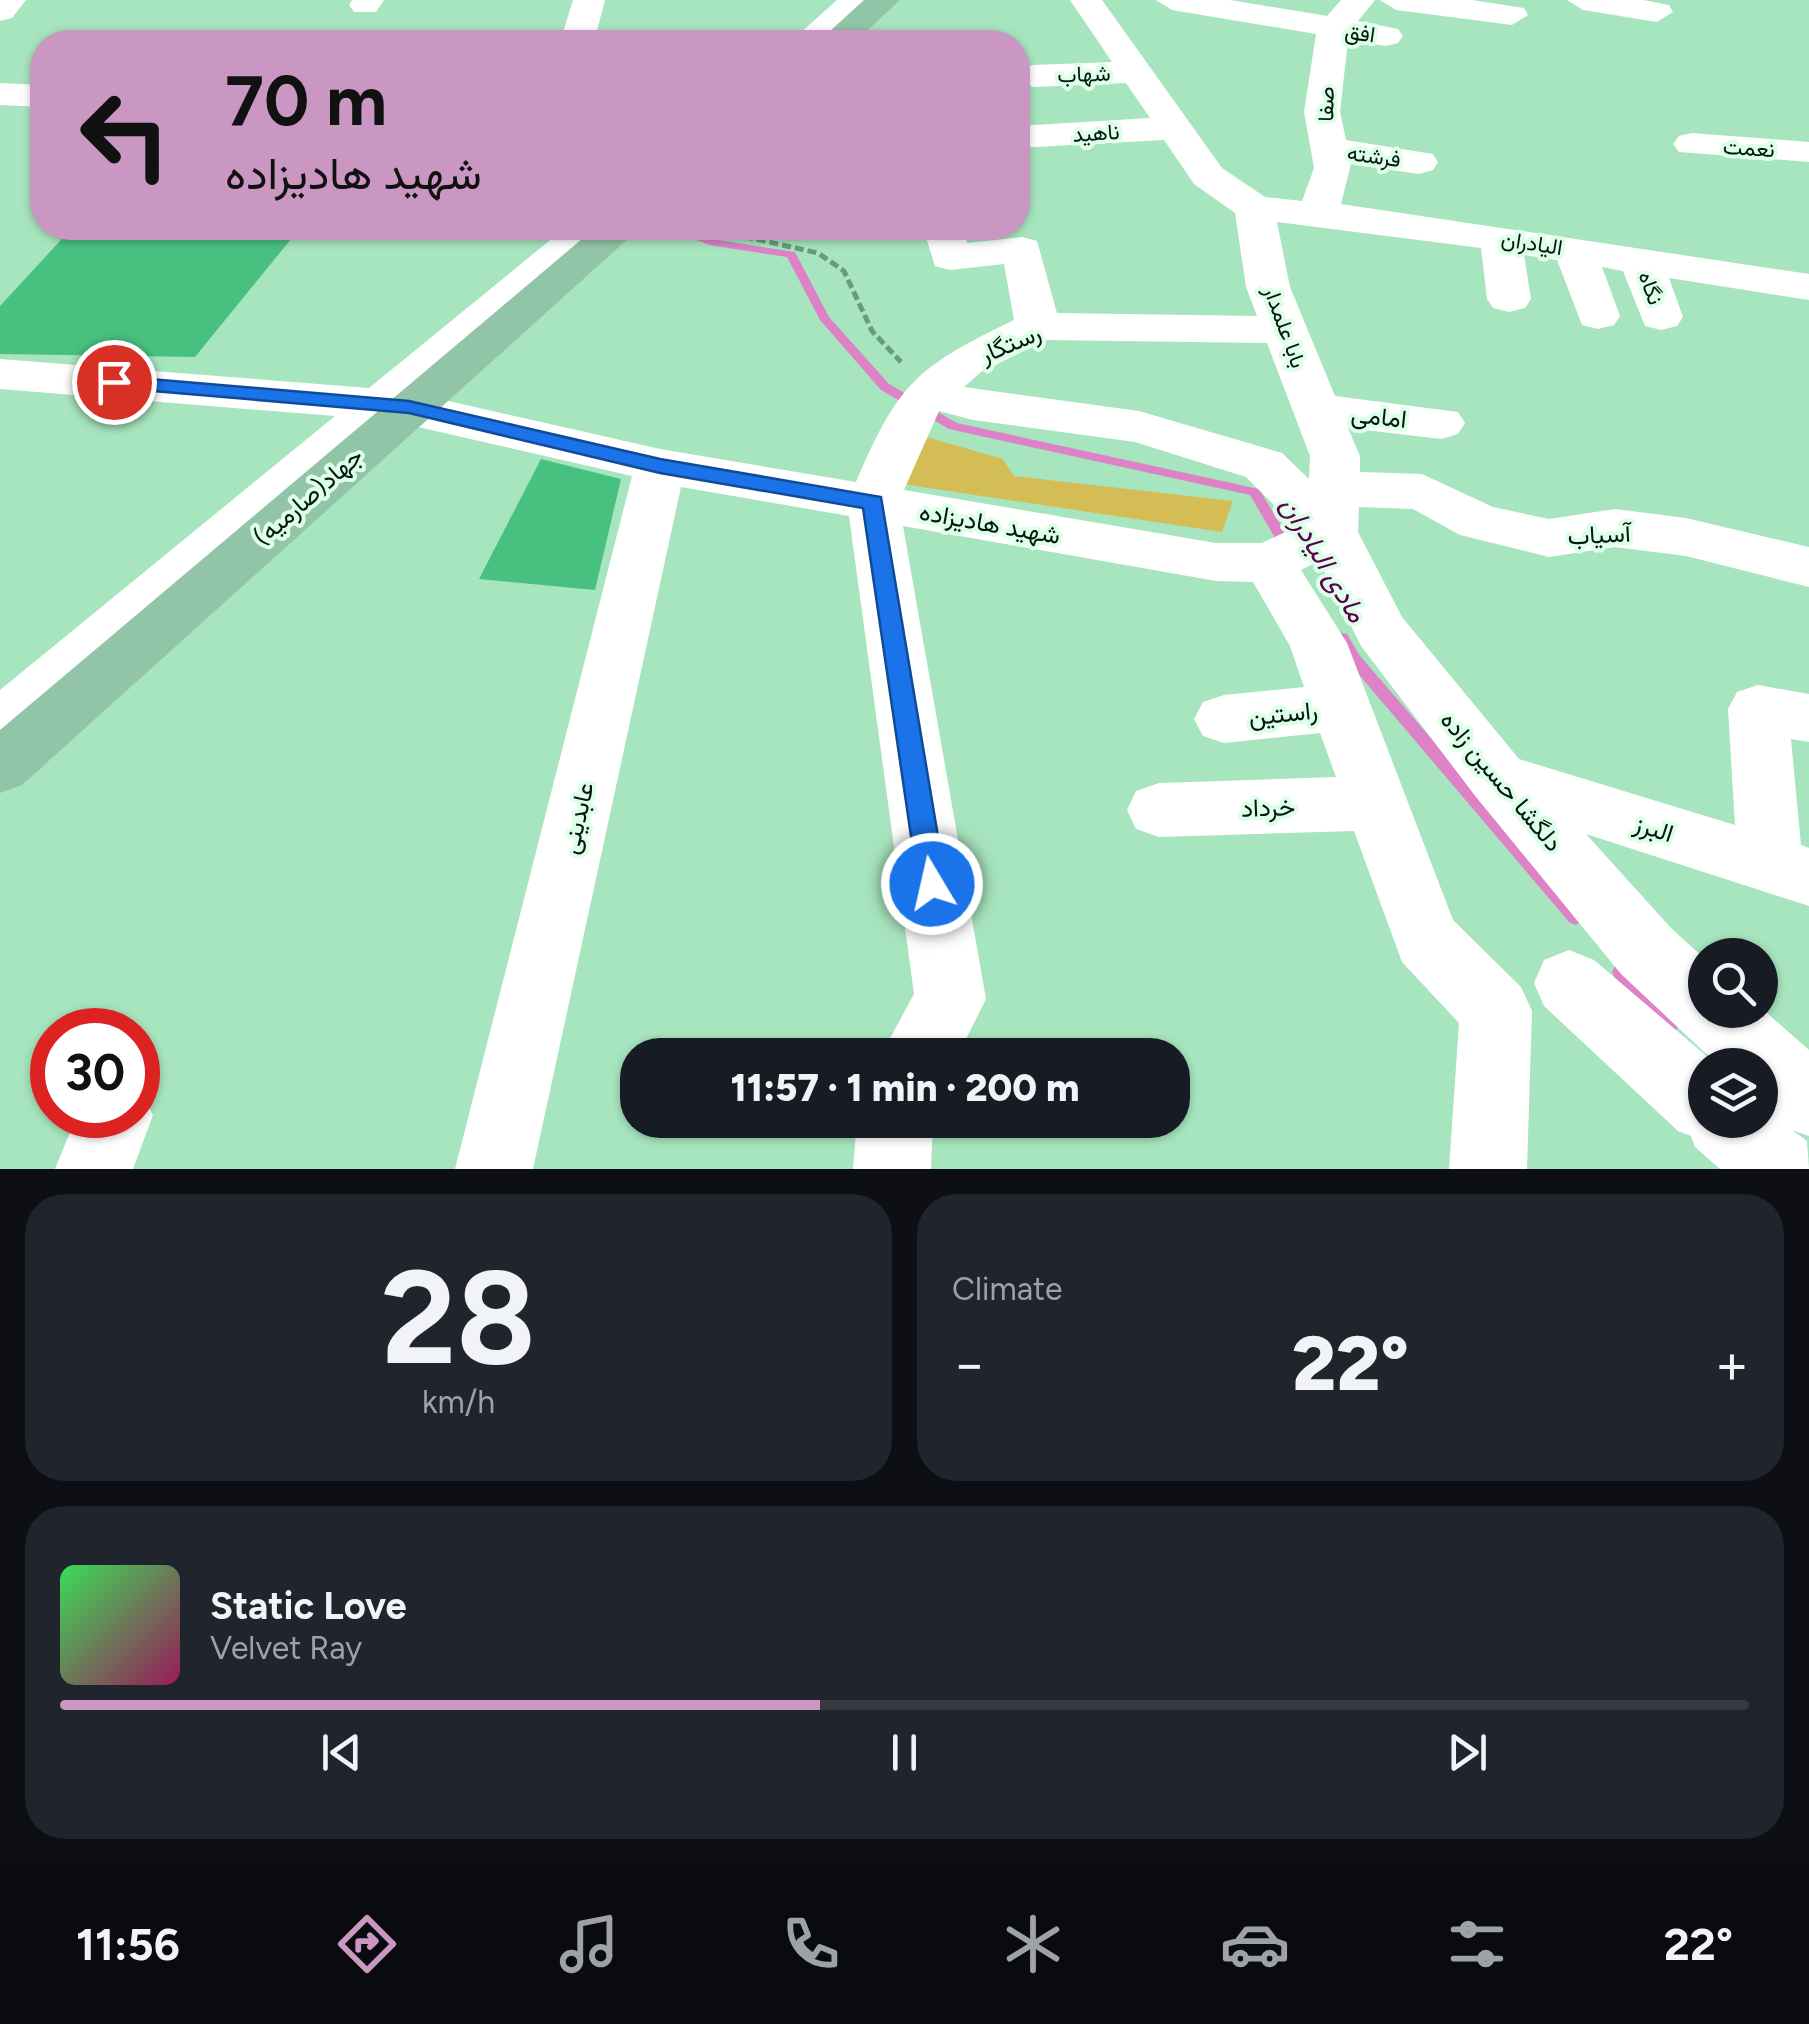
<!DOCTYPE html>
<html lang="en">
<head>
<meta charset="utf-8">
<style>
  :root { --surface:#171b24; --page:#20242c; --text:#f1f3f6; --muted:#9ea1a6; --line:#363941; --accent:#c997c2 }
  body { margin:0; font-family:Figtree,Vazirmatn,sans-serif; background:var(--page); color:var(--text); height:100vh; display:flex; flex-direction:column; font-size:38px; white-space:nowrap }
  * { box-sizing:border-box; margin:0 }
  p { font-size:32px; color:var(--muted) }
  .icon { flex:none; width:55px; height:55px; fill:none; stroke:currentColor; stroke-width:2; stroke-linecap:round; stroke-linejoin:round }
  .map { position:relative; height:1169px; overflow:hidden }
  .details { display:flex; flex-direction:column; gap:25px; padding:25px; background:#0d0f14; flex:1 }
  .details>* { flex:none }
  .guide { position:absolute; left:30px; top:30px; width:1000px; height:210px; border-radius:40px; box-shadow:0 2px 8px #0004; background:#c997c2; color:#111; overflow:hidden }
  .fabs { position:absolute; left:1688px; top:938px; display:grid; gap:20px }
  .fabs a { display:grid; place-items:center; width:90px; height:90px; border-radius:50%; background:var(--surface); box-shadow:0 2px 8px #0004; font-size:50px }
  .speed { position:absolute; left:30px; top:1008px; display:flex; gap:20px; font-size:50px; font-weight:700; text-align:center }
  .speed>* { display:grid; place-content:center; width:130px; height:130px; border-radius:50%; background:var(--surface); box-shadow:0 2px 8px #0004; line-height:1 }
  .speed .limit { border:15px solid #d22; background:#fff; color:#111 }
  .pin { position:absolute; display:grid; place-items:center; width:85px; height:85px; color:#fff; margin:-42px; border:5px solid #fff; border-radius:50%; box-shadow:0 2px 10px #0007 }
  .me { position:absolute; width:110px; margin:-55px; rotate:351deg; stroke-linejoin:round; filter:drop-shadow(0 0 8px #0008) }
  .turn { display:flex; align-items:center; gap:35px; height:210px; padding:0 30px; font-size:45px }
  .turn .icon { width:130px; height:130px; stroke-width:2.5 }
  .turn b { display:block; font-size:70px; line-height:85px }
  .big { font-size:75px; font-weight:800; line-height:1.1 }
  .details .widget { flex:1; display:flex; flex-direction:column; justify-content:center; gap:15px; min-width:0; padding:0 35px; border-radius:40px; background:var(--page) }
  .details .dial { align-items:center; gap:0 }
  .dial b { font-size:130px; line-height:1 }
  .song { display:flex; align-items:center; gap:30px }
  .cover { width:120px; height:120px; border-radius:15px; background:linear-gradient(135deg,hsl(130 70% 55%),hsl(330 70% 35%)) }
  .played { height:10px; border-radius:5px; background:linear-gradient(90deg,var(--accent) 45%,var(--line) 45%) }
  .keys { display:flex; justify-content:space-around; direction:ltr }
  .heat { display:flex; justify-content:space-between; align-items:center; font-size:55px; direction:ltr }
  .details .tiles { flex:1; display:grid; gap:25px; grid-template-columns:1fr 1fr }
  .widget:last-child { grid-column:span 2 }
  .trip { position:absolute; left:620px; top:1038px; width:570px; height:100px; border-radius:40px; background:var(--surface); box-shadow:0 2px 8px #0004; font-weight:800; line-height:100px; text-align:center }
  .tabs { display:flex; height:160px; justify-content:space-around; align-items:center; background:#090b0e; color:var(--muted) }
  .tabs .icon { width:70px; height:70px }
  .tabs .selected { color:var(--accent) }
  .tabs b { font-size:45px; color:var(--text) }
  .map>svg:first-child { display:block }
  .green { fill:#d5bd55 }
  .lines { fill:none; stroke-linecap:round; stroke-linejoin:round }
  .stream { fill:#de82c8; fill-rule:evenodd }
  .building { fill:#48c080 }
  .path { stroke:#6a9a7d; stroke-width:5; stroke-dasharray:9 4; stroke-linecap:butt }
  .minor { fill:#fff; fill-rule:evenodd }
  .major { fill:#92c5a7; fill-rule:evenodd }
  .route { fill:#1a73e8; stroke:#114b97; stroke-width:2.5 }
  .labels { text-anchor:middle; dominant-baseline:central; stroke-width:8; stroke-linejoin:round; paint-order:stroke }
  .far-street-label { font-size:22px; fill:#021a0d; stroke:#dffeea }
  .street-label { font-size:25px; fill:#021a0d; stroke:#dffeea }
  .water-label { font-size:28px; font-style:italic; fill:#59024b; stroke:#dffeea }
</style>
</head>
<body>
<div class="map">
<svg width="1809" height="1169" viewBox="0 0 1809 1169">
  <rect width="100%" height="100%" fill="#a7e5be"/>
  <path class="green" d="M923,436L1003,459L1014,476L1233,501L1222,532L902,484Z"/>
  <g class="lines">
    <g class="stream">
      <path d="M676,228H685L711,239L795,252L829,317L889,384L957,423L1259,489L1294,547L1287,552L1282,550L1250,495L949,429L881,390L820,320L787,257L709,245L676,231Z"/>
      <path d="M1342,633L1347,634L1360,656L1581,912L1583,917L1581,922L1575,925L1569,922L1350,664L1335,638L1337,634Z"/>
      <path d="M1621,964L1627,966L1675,1021L1678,1027L1675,1033L1669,1036L1663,1033L1615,978L1612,972L1615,966Z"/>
    </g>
  </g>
  <g class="building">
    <path d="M72,228H300L195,357L0,354V306Z"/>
    <path d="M541,459L621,479L595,590L479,579Z"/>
  </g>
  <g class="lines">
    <path class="path" d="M706,228L818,253L844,271L872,331L901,362"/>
    <g class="minor">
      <path d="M0,0H26L12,18L0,21Z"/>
      <path d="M352,0H384L376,12H354L349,5Z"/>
      <path d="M573,0H605L594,42H560Z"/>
      <path d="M837,0H873L827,42H790Z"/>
      <path d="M1070,0H1102L1222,168L1265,197L1302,201L1314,168L1304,112L1316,34L1172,10L1156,0H1230L1327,16L1341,0H1375L1358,21L1398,29L1403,36L1398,43L1386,46L1348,40L1340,112L1346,140L1433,154L1438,162L1433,170L1419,174L1351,164L1341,204L1809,274V300L1669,278L1683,317L1677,326L1661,330L1645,326L1623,271L1602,267L1620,316L1614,325L1598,329L1582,325L1557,260L1524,255L1531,299L1525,308L1509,312L1493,308L1487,299L1481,248L1277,222L1290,287L1335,396L1458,412L1465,423L1458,434L1441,439L1348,428L1360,456V472L1422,474L1493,507L1549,519L1615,509L1686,518L1809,547V587L1686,556L1615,547L1549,557L1460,535L1413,509L1359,507L1358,532L1402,617L1519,759L1735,825L1728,709L1737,692L1758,685L1809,694V742L1791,739L1801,845L1809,848V906L1586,834L1671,928L1705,959V1010L1760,1007L1809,1050V1136L1792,1130L1807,1141L1809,1169H1720L1695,1147L1691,1136L1678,1131L1544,1006L1534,983L1544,960L1569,950L1594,960L1717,1065H1705V1120H1760V1065H1718L1621,974L1476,797L1361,646L1319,561L1301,570L1347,643L1453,920L1521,987L1532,1011L1527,1169H1449L1459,1023L1402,962L1354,831L1159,837L1136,829L1127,810L1136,791L1159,783L1336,777L1320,733L1224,743L1203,736L1194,719L1203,702L1224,695L1304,687L1290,646L1253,582L1216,581L903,526L986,999L958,1055H881L914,994L849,516L681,487L533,1169H455L632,476L392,421L21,742L0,749V690L335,416L0,389V359L369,388L565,228H610L422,395L660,449L856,482C899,382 917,367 1014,320L1004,264L950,270L935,266L923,228H963L967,243L1022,237L1037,241L1057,313L1257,316L1246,287L1235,213L1194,184L1164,140L1018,148V126L1150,118L1126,83L1033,87L1018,79L1021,69L1033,65L1112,62ZM1046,340L1267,343L1310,456L1309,479L1282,453L1139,411L964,387L981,372ZM939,411L973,420L1135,442L1246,477L1296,527L1262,543H1216L904,490Z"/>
      <path d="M1380,0H1472L1524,8L1528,15L1512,25L1396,10Z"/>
      <path d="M1567,0H1643L1669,5L1673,12L1657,22L1583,10Z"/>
      <path d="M0,83L42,85V107L0,105Z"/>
      <path d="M1692,133L1809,142V162L1679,152L1673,144L1679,136Z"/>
      <path d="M138,1086L153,1115L133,1169H55L77,1115H138Z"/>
      <path d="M857,1120H933L931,1169H853Z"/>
    </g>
    <g class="major">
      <path d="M864,0H900L855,42H818Z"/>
      <path d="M595,228H640L22,785L0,793V730Z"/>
    </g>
  </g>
  <path class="route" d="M114,376L409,401L660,459L881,497L946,884L942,893L932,896L922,893L918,884L863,508L660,473L409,413L107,387V378Z"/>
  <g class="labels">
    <g class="far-street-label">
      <text transform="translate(1360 33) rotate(8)">افق</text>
      <text transform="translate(1084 74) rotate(-2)">شهاب</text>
      <text transform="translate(1326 104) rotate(-89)">صفا</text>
      <text transform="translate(1096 133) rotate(-4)">ناهید</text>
      <text transform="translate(1749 148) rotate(4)">نعمت</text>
      <text transform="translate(1374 156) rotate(8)">فرشته</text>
      <text transform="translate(1532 243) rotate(9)">الیادران</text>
      <text transform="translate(1651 288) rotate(70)">نگاه</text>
      <text transform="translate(1285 327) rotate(70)">بابا علمدار</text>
    </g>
    <g class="street-label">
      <text transform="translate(1010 343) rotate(-23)">رستگار</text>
      <text transform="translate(1379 416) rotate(6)">امامی</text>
      <text transform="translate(308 496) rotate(-41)">جهاد(صارمیه)</text>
      <text transform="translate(990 523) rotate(10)">شهید هادیزاده</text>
      <text transform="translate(1599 534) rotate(-3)">آسیاب</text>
      <text transform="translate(1283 713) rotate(-6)">راستین</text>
      <text transform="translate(1502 781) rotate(50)">دلگشا حسین زاده</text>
      <text transform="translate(1268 807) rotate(-2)">خرداد</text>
      <text transform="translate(577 818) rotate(-77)">عابدینی</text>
      <text transform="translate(1654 828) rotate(18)">البرز</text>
    </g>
    <g class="water-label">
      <text transform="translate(1324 559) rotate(59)">مادی الیادران</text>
    </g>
  </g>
</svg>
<div class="fabs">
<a><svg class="icon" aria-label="search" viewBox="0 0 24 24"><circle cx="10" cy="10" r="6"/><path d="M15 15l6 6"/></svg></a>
<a><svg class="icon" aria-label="layers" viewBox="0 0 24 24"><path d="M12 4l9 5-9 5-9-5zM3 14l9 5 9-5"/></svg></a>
</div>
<div class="speed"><div class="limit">30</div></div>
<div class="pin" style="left:114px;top:382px;background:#d93025"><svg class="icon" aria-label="arrive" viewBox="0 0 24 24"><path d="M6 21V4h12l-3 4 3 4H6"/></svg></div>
<svg class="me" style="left:932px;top:884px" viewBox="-20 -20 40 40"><circle r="17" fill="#1a73e8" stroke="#fff" stroke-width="3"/><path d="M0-11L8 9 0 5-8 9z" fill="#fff"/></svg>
<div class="trip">11:57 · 1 min · 200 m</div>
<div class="guide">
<div class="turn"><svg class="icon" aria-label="left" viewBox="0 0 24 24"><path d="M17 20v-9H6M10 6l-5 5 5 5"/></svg><div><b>70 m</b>شهید هادیزاده</div></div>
</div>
</div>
<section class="details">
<div class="tiles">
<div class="widget dial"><b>28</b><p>km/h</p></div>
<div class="widget"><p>Climate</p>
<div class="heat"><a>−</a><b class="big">22°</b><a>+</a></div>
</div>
<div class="widget">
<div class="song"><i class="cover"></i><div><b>Static Love</b><p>Velvet Ray</p></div></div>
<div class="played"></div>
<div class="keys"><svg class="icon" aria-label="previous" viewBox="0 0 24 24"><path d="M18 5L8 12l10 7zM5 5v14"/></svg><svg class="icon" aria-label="pause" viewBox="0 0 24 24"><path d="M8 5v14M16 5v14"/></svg><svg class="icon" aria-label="next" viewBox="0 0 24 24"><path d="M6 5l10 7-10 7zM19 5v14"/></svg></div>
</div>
</div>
</section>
<nav class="tabs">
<b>11:56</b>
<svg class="icon selected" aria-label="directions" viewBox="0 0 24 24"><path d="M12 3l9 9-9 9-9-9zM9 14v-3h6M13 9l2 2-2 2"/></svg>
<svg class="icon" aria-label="music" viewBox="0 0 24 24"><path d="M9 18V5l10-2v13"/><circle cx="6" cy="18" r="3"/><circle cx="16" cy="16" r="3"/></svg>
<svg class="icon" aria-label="phone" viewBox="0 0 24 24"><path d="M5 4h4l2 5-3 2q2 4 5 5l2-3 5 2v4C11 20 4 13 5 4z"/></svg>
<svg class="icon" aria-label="climate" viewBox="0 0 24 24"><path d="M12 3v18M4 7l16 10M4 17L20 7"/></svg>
<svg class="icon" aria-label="car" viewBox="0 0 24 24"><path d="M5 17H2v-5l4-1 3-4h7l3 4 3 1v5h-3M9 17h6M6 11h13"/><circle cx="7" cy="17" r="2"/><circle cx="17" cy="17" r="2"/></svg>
<svg class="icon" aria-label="filters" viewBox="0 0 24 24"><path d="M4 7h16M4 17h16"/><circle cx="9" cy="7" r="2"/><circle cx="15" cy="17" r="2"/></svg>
<b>22°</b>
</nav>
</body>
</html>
